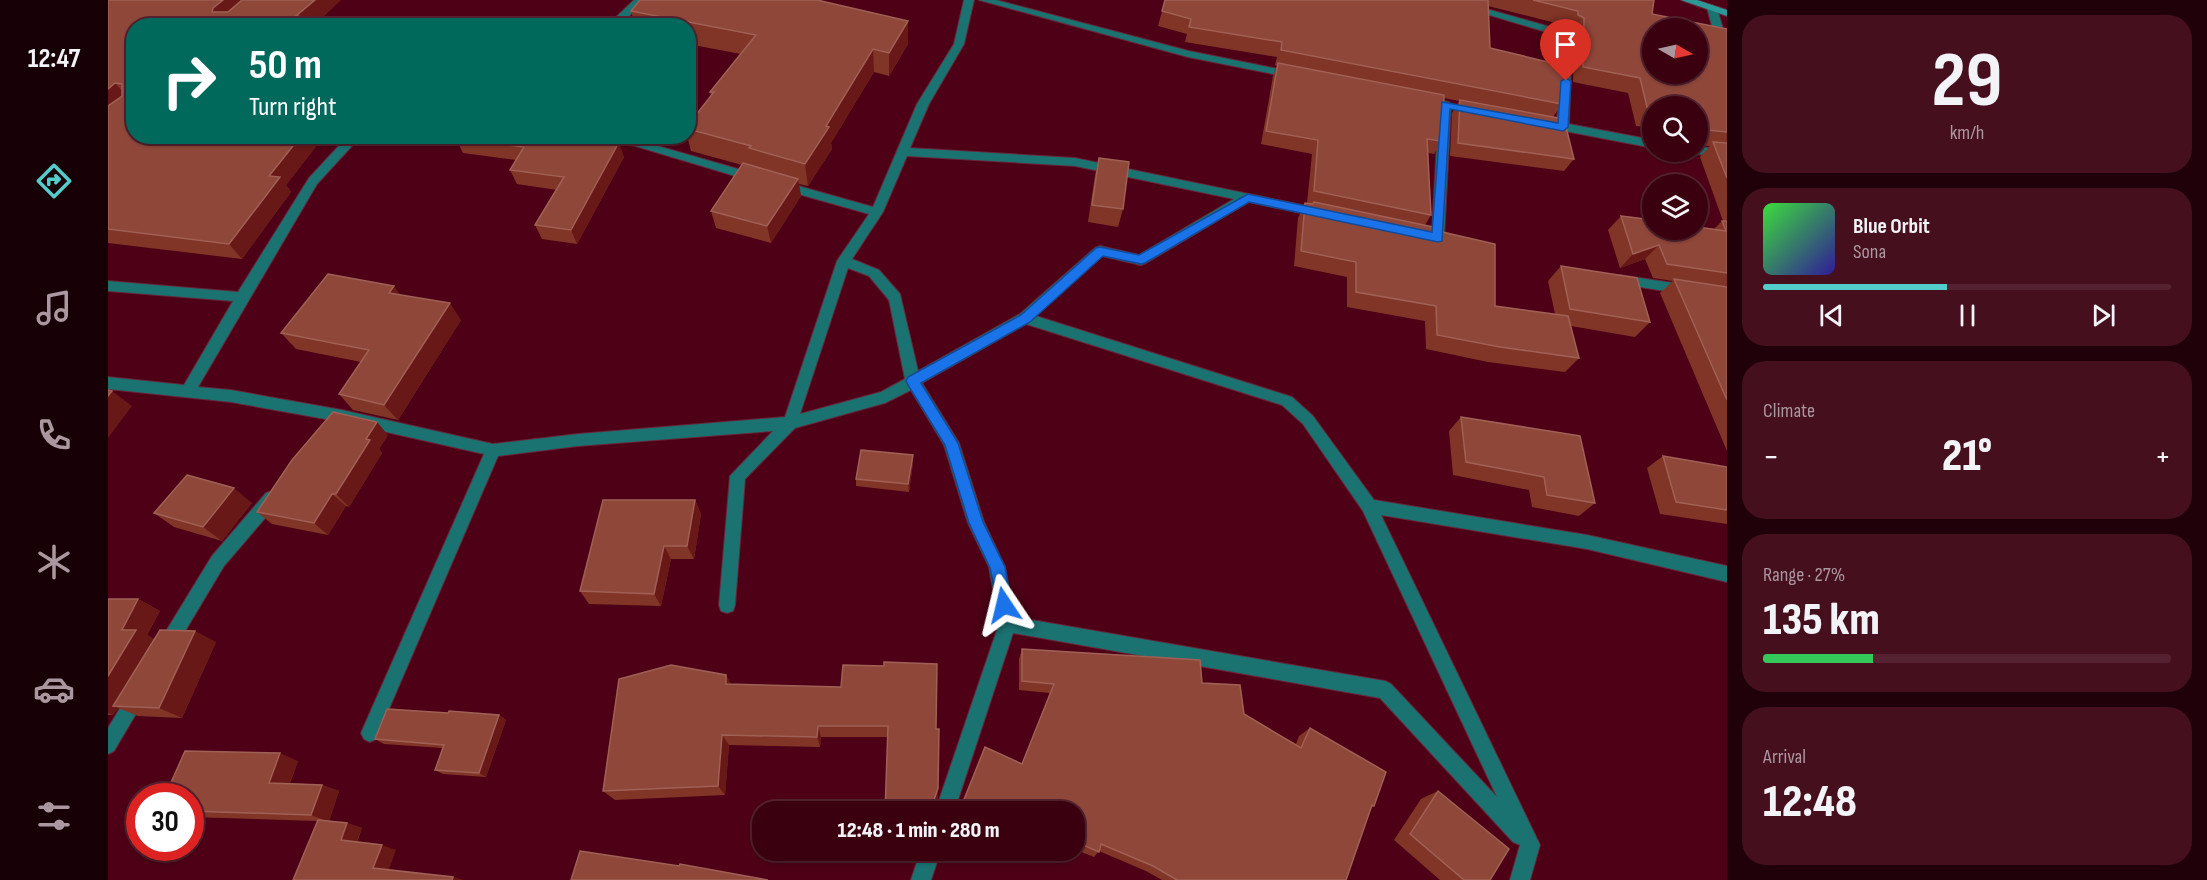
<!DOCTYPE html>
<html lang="en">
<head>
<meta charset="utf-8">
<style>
  :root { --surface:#3a0010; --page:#450f1e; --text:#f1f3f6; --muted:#ab979f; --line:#542230; --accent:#53cdcb }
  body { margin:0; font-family:"Sofia Sans Condensed",sans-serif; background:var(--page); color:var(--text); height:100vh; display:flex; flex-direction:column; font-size:22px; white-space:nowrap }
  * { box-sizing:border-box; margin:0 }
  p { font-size:20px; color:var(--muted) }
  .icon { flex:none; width:33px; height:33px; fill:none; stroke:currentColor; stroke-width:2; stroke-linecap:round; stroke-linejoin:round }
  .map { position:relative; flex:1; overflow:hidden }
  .details { display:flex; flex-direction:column; gap:15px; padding:15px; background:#200009; width:480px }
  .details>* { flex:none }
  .guide { position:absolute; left:18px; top:18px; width:570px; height:126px; border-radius:24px; box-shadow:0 2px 4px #0004,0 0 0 2px var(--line); background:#00695c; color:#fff; overflow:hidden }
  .needle { width:39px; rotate:99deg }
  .tools { position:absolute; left:1534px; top:18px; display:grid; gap:12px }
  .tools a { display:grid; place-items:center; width:66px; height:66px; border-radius:50%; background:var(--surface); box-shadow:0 2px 4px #0004,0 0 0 2px var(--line); font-size:30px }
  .speed { position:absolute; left:18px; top:783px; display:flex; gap:12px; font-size:30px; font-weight:700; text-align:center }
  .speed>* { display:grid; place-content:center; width:78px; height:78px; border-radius:50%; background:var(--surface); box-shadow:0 2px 4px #0004,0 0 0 2px var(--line); line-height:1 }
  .speed .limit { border:9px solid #d22; background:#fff; color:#111 }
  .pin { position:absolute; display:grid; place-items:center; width:51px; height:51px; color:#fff; margin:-62px -26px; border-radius:50% 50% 50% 0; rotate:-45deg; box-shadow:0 0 6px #0007 }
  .pin .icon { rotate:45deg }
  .me { position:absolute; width:66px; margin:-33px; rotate:350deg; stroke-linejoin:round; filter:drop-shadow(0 0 4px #0008) }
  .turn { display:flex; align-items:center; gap:21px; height:126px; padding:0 24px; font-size:27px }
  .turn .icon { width:78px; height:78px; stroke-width:2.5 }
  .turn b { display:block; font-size:42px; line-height:51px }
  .big { font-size:45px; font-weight:800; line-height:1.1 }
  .details .tile { flex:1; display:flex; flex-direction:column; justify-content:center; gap:9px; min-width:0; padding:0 21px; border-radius:24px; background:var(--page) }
  .details .dial { align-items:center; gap:0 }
  .dial b { font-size:78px; line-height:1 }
  .song { display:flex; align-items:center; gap:18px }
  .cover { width:72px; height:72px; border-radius:9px; background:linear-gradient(135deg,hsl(120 70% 55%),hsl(250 70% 35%)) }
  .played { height:6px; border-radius:3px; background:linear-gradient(90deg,var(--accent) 45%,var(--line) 45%) }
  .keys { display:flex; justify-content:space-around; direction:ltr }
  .heat { display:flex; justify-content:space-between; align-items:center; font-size:33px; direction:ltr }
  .charge { height:9px; border-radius:4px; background:linear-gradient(90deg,#34c759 27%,var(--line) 0) }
  .trip { position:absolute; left:644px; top:801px; width:333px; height:60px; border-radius:24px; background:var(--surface); box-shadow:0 2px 4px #0004,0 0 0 2px var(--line); font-weight:800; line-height:60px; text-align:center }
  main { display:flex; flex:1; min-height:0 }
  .tab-bar { display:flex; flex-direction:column; width:108px; justify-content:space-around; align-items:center; background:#170006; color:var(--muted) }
  .tab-bar .icon { width:42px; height:42px }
  .tab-bar .active { color:var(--accent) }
  .tab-bar b { font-size:27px; color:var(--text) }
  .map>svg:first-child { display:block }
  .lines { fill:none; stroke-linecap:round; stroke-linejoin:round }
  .minor-casing { stroke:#692437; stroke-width:2 }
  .secondary-casing { stroke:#692437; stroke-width:2 }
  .minor { fill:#1a7271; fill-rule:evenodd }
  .secondary { fill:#2c9998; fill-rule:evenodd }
  .wall { fill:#813526 }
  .shaded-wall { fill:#671817 }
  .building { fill:#8f473a; stroke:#a06055; stroke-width:1.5; fill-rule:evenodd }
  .route { fill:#1a73e8; stroke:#114b97; stroke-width:1.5 }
</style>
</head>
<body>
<main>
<nav class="tab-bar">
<b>12:47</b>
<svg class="icon active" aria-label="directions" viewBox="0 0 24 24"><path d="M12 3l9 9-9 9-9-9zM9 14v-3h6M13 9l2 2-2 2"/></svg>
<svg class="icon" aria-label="music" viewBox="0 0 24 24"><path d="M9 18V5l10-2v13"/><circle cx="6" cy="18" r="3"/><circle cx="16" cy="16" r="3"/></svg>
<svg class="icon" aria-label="phone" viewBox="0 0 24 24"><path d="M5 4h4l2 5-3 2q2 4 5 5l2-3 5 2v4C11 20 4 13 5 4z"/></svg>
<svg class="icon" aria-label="climate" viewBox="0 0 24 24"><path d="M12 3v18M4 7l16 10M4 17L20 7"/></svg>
<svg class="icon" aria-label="car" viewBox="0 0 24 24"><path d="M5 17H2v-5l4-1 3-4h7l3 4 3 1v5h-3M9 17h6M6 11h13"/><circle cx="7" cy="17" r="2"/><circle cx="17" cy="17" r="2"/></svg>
<svg class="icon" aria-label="filters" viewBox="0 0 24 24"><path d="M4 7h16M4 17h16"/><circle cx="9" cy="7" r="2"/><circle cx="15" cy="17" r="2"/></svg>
</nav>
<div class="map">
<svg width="1619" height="880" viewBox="0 0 1619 880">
  <rect width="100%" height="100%" fill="#4d0016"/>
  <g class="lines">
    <g class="minor-casing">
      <g id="minor">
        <path d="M526,0H537L511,26H499Z"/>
        <path d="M856,0H866L856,44L821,104L802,148L967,158L1213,209L1219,213L1213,217L1141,202L1038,263L1033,265L994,256L928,316L1184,397L1205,416L1266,500L1479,535L1619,566V582L1479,549L1273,515L1432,845L1422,880H1402L1412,845L1405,842L1272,698L905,633L846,812H827L891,624L881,567L860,523L836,445L803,390L777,403L687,428L637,479L627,605L625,611L619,613L613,611L611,605L622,476L665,431L470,446L390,456L268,739L262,742L256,739L253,733L376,454L234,422L123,402L0,389V377L76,385L125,301L0,291V281L130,292L201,178L240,136H253L209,184L90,387L123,390L234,410L385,444L470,434L677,417L729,261L761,214L669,188L667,185L673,181L765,207L809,104L846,44ZM799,156L967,166L1126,199L1031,255L992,246L987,248L912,314L810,371L792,294L771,270L744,259L775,212ZM740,268L761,276L781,300L797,379L773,392L692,414ZM918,324L1174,405L1195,424L1255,511L1389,797L1283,684L1277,681L906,617L897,567L876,522L851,443L814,383Z"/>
        <path d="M871,0H888L1081,51L1185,72L1191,75L1185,78L1080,57Z"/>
        <path d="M1331,0H1347L1464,33L1461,124L1545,140V148L1441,128V122H1449L1455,37Z"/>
        <path d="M1604,5L1609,8L1619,43V65L1614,62L1599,8Z"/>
        <path d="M1317,97L1341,102L1343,105L1336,238L1330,243L1311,238L1310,235L1316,230L1324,232L1331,107L1313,104L1311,101Z"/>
        <path d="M494,136H515L651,175L653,178L647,182Z"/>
        <path d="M1590,147L1619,149V157L1586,154L1584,152H1590Z"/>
        <path d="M1512,275L1619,291V301L1507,283L1505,280Z"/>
        <path d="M164,491L170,493L172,498L170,503L116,566L64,653L58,655L52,653L49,647L52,641L104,556L158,493Z"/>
        <path d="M29,687L35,690L38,696L35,702L6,751L0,754V728L23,690Z"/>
        <path d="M813,850H833L823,880H803Z"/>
      </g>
    </g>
    <g class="secondary-casing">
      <path id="secondary" d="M1573,0H1589L1619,10V16Z"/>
    </g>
    <use href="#minor" class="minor"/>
    <use href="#secondary" class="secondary"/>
  </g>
  <g class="wall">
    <path d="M0,0L26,136H216L178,185L183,192L134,259L0,243Z"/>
    <path d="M1057,0H1546L1544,14L1619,30V451L1552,293L1565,281L1545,278L1537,259L1512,268L1500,230L1513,216L1606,229L1614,221H1615L1592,157L1602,146L1590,145V106H1545V128L1528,126L1520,93L1465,82L1466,33L1460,30V26L1380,6L1382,48L1454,104L1445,117L1466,159L1456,171L1342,156L1344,113L1351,101L1336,98L1334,141L1326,154L1320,153L1323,215L1317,225L1326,230L1387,306L1447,314L1440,281L1453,266L1542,322L1527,337L1463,326L1471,358L1457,372L1380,362L1318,349L1317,321L1239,307V277L1186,266L1190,218L1197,203H1199L1204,154L1153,144L1165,76L1169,66L1167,65L1169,57L1077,42L1079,34L1050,26Z"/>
    <path d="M523,11L800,44L781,76L766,72L723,143L724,149L700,186L691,184L693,196L663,243L608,228L603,211L634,165L583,151L579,136H580V125L603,96L602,92L633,54L580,44V26H527Z"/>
    <path d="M336,136H475L516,157L469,244L434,239L427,225L449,190L409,184L402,170L408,160L355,153L350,143L339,142Z"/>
    <path d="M991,158L1015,209L1010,227L980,222L987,175Z"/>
    <path d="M291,295L353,320L290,420L245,410L231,394L253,362L188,349L173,333Z"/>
    <path d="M1353,417L1487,503L1471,516L1424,507L1421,490L1345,475L1341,431Z"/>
    <path d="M280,435L271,449L274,453L241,507L238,506L220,535L164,524L149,512Z"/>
    <path d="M805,455V463L801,492L748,486V479Z"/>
    <path d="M1555,456L1619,467V524L1552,514L1539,468Z"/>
    <path d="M587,500L593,514L586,559H563L553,606L481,604L472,591Z"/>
    <path d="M144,503L114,541L66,527L46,513Z"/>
    <path d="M0,599H30L52,611L39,635L46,639L108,642L74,718L30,716L10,708L5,715H0Z"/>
    <path d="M914,649L1094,683L1136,714L1188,744L1191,736L1202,728L1266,806L1263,808L1238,880H1054L1038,871L991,851L986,857L966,849V812H860L853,808L855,802L914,764L942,693L911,690V659Z"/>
    <path d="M623,684L828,729L830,797L827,804L830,812L780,737H713L712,747L621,745L617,795L507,800L495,791Z"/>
    <path d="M340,713L391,715L398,720L378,777L335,774L327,770L334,748L276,744L267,739Z"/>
    <path d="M190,761L182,783L214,785L231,791L221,821L239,823L254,828L249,842L288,850L185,880L209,821L82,817V796Z"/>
    <path d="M1330,791L1382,880H1332L1286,840L1313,799Z"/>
  </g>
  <g class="shaded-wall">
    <path d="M115,0H145L116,24L104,12L105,8Z"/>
    <path d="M207,0H233L206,26H188V16Z"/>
    <path d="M800,21V44L781,76V53Z"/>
    <path d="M765,49L766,72L723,143L724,149L700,186L697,164L718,126Z"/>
    <path d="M7,83L21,99L0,116V89Z"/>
    <path d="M193,136H216L178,185L183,192L134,259L121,244L161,176Z"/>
    <path d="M511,142L516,157L469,244L463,230Z"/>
    <path d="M690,179L693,196L663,243L659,226Z"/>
    <path d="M1551,245L1537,259L1512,268L1525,254Z"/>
    <path d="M286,286L298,303L281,293Z"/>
    <path d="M342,303L353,320L290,420L276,405Z"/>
    <path d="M4,391L24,406L0,438V396Z"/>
    <path d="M269,422L280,435L271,449L274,453L241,507L228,494L258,439Z"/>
    <path d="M805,455V463L801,492L800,484Z"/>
    <path d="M126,488L144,503L114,541L95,527Z"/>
    <path d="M224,494L238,506L220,535L206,523Z"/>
    <path d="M587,500L593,514L586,559L579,546Z"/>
    <path d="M556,546L563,559L553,606L546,594Z"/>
    <path d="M30,599L52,611L39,635L50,641L5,706L10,708L5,715L0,713V676L14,630Z"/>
    <path d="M87,631L108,642L74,718L51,708Z"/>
    <path d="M618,675L625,687L618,684Z"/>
    <path d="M391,715L398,720L378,777L371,773Z"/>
    <path d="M710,726L713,737L712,747L709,737Z"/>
    <path d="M614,735L621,745L617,795L610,786Z"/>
    <path d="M172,753L190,761L179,790L161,783Z"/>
    <path d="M214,785L231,791L221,822L203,815Z"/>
    <path d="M830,788V797L825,811V803Z"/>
    <path d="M239,823L254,828L247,845L233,840Z"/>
    <path d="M274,845L288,850L280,872L265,868Z"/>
    <path d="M345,877L356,880H344Z"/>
  </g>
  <g class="building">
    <path d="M0,0H115L105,8L104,12H120L134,0H207L188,16L196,17L188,26H26V136H193L161,176L172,177L121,244L0,229V106L14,96V84L7,83L0,89Z"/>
    <path d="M532,0H709L800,21L781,53L765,49L718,126L721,127L697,164L641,148L643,146L580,129V125L606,92H602L648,35L523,11Z"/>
    <path d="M1057,0H1380L1382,48L1457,66L1454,104L1173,50L1174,42L1081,27L1083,19L1054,11Z"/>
    <path d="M1425,0H1546L1544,14L1619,29V132L1590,129V106H1545V112L1540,111L1532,78L1475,67L1476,18L1470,15V11ZM1545,28H1590V74H1545Z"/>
    <path d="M1170,63L1336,95L1334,141L1319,139L1323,215L1206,191L1210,140L1158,131Z"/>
    <path d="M1352,100L1456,119L1466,159L1350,143Z"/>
    <path d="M349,136H471L511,142L463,230L427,225L456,177L402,170L416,147L348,138Z"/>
    <path d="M1605,142L1619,143V178Z"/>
    <path d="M991,158L1021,162L1015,209L984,205Z"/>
    <path d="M635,163L690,179L659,226L603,211Z"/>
    <path d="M1206,202L1325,227L1326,230L1387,244V306L1460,316L1471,358L1392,347L1329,335L1328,306L1248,292V262L1193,251L1197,203L1205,204Z"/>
    <path d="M1513,216L1545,220V230H1590V227L1618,231L1614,221H1619V273L1559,264L1551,245L1525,254Z"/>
    <path d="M1453,266L1529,278L1542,322L1462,309Z"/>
    <path d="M220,274L286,286L281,293L342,303L276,405L231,394L261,350L173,333Z"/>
    <path d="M1566,279L1619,287V400Z"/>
    <path d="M0,390L4,391L0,396Z"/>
    <path d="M225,412L269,422L258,439L262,440L228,494H224L206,523L149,512L184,460Z"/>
    <path d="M1353,417L1472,436L1487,503L1439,495L1436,477L1358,462Z"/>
    <path d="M753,450L805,455L800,484L748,479Z"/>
    <path d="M1555,456L1619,467V510L1568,502Z"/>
    <path d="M79,475L126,488L95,527L46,513Z"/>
    <path d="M495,500H587L579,546H556L546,594L472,591Z"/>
    <path d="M0,599H30L14,630H28L0,676Z"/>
    <path d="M52,630L87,631L51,708L5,706Z"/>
    <path d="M914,649L1092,660L1094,683L1132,685L1136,714L1193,748L1202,728L1278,772L1266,806L1264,805L1238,880H1069L1045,866L993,844L991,852L966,841V812H874L855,802L877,747L914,764L946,684L914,681Z"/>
    <path d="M776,662L829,664L828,729H831L830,788L825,803L830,806V812H777L780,726H710L709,737L614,735L610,786L495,791L511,679L563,665L618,675V684L733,687L735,665L776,666Z"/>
    <path d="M279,709L340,713L341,711L391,715L371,773L327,770L336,745L267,739Z"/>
    <path d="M77,751L172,753L161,783L214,785L203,815L82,811V796H57Z"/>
    <path d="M1330,791L1401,849L1382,880H1356L1302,834Z"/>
    <path d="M210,820L239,823L233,840L274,845L265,868L345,877L344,880H185Z"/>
    <path d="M472,851L571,866L572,864L660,880H463Z"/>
  </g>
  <path class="route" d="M1458,78L1463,81L1460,127L1455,131L1342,109L1334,241L1330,242L1141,202L1037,263L1033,264L995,256L922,322L813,383L850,443L875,522L897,567L904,605L901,610L896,612L891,610L882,568L861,523L837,445L800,385L798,381L800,377L913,315L988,248L992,247L1031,255L1140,194L1324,232L1334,102L1450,123L1453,81Z"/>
</svg>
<div class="tools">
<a><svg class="needle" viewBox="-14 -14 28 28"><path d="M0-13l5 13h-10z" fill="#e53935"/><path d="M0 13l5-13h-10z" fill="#ab979f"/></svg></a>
<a><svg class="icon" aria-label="search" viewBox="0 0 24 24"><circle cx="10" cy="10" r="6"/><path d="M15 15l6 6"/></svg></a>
<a><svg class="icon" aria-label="layers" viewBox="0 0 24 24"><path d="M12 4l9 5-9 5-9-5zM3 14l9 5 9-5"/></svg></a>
</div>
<div class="speed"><div class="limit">30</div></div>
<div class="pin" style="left:1458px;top:81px;background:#d93025"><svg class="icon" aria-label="arrive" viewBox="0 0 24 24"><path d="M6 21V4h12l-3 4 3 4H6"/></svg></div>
<svg class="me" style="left:896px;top:605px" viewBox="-20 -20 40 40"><path d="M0-17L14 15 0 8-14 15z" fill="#1a73e8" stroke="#fff" stroke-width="4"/></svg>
<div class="trip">12:48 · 1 min · 280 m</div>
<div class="guide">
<div class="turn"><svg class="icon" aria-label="right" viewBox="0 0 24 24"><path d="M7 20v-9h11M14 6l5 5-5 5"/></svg><div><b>50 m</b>Turn right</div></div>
</div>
</div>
<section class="details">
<div class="tile dial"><b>29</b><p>km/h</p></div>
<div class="tile">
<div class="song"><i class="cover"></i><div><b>Blue Orbit</b><p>Sona</p></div></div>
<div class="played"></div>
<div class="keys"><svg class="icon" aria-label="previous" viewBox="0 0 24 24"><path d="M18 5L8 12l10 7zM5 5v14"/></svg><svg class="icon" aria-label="pause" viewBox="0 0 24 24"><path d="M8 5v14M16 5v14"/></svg><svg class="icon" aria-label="next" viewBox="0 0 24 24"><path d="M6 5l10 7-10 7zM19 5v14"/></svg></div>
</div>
<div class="tile"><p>Climate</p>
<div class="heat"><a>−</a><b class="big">21°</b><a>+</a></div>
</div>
<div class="tile"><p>Range · 27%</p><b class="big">135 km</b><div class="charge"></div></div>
<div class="tile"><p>Arrival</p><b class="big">12:48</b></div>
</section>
</main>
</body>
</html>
